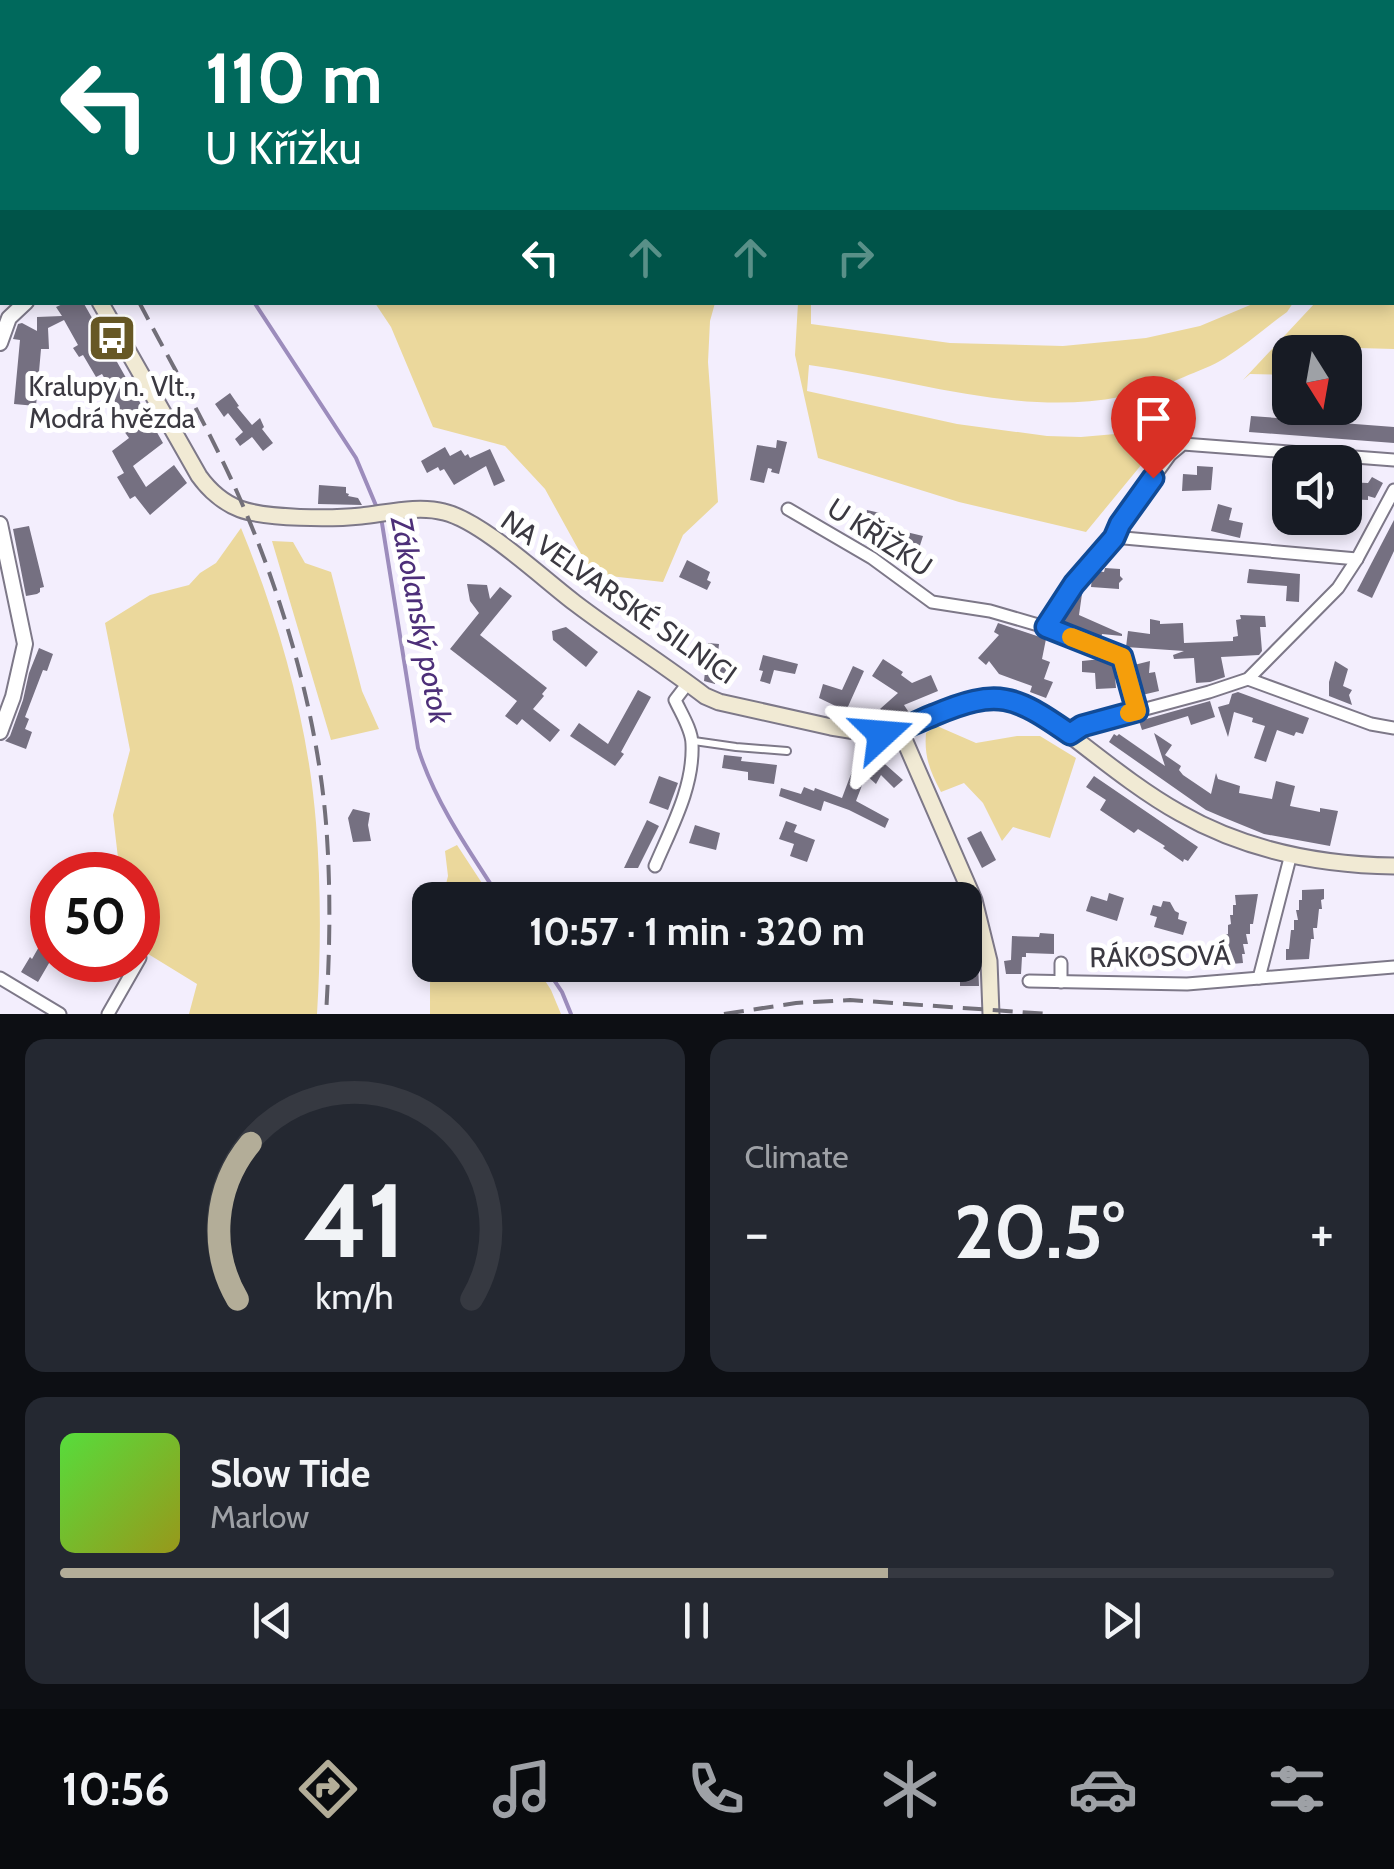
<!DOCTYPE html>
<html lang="en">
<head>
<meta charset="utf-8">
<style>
  :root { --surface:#171b24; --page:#242831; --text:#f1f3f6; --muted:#9ea1a6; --line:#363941; --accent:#b3ad98 }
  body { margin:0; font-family:Cabin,sans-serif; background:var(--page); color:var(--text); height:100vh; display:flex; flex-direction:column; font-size:38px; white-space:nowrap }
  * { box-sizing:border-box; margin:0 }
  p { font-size:32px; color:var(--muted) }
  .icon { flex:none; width:55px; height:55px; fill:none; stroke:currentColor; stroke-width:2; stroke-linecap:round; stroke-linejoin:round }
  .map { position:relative; height:1014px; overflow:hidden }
  .details { display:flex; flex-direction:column; gap:25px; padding:25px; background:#0d0f14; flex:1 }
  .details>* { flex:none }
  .top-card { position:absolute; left:0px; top:0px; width:1395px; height:305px; box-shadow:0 5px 15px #0003; background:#00695c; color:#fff; overflow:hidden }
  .needle { width:65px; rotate:169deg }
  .tools { position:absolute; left:1272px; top:335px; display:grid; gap:20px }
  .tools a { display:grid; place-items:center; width:90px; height:90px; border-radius:20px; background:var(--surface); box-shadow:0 5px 15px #0003; font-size:50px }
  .speed { position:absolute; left:30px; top:852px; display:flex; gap:20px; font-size:50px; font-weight:700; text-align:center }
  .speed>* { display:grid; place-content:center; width:130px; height:130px; border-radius:50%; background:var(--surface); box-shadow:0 5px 15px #0003; line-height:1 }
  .speed .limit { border:15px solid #d22; background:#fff; color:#111 }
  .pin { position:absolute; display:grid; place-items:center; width:85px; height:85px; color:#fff; margin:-102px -42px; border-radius:50% 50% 50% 0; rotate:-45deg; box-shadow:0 0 10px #0007 }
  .pin .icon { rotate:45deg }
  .me { position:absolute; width:110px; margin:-55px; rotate:71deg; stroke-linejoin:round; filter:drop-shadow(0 0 8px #0008) }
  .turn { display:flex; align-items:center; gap:35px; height:210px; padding:0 40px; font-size:45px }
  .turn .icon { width:130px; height:130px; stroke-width:2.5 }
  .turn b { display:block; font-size:70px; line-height:85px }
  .lanes { display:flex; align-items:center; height:95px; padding:0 40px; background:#0003; justify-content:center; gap:50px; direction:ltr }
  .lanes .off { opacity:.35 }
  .big { font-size:75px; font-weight:700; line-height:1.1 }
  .details .tile { flex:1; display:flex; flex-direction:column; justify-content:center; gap:15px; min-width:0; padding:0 35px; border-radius:20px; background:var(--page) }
  .details .dial { align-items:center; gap:0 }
  .dial svg { height:260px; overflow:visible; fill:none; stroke:var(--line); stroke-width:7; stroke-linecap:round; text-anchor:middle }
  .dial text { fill:var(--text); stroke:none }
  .song { display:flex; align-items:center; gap:30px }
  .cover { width:120px; height:120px; border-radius:15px; background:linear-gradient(135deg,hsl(110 70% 55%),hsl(60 70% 35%)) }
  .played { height:10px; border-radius:5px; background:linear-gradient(90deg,var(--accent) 65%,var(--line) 65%) }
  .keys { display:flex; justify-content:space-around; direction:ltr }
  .heat { display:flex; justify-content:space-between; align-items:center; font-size:55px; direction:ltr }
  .details .tiles { flex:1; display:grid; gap:25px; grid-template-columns:1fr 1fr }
  .tile:last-child { grid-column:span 2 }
  .trip { position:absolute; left:412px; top:882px; width:570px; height:100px; border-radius:20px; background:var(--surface); box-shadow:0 5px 15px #0003; font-weight:700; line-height:100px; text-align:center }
  .tab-bar { display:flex; height:160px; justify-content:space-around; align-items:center; background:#090b0e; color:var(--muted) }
  .tab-bar .icon { width:70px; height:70px }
  .tab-bar .on { color:var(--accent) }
  .tab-bar b { font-size:45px; color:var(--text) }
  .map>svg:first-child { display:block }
  .green { fill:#ebd89c }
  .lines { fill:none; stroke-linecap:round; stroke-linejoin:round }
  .stream { stroke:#9c8cbc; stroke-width:4 }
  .building { fill:#757081 }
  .service-casing { stroke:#7d7888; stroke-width:10 }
  .minor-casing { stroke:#7d7888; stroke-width:15 }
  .tertiary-casing { stroke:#7d7888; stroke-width:18 }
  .secondary-casing { stroke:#7d7888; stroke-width:19 }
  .service { stroke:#fff; stroke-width:6 }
  .minor { stroke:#fff; stroke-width:11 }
  .tertiary { stroke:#fff; stroke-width:14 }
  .secondary { stroke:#f1ead4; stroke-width:15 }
  .rail { stroke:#726f79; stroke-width:4; stroke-dasharray:20 10; stroke-linecap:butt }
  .route-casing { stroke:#114b97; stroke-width:25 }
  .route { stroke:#1a73e8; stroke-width:18 }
  .slow { stroke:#f59e0b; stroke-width:18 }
  .labels { text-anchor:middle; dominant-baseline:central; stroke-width:10; stroke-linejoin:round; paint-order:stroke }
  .poi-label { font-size:28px; fill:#3b3941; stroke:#fff }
  .street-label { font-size:28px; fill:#3b3941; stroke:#fff }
  .water-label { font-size:30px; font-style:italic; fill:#4d2f79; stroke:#fff }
</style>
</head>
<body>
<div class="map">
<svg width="1394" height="1014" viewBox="0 0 1394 1014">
  <rect width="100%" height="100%" fill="#f3eefd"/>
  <g class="green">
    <path d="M347,0H955V2H348Z"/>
    <path d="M1394,211V349L1358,348L1345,359V352H1290V375L1250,374L1243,380L1315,303L1392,302Z"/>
    <path d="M375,303H715L710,321L708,362L718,502L683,535L663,582L592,574L545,489L505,446L433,427L391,327Z"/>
    <path d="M798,303H811V324L950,343L1063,346L1146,338L1200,326L1255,303H1293L1287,312C1266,327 1247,344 1225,358C1213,366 1197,371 1184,377C1059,433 935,382 809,365L807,391L957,424L1047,436L1081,437L1127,433L1165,436L1086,532L959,502L818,458L795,355Z"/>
    <path d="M241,528C279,621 308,722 316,823C321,886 321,951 317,1014H189L197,984L140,949L138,875H120L113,815L130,750L105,623L150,595L189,585L200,573L216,563Z"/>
    <path d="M272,541L293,542L305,563L331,572L362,691L379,729L331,740Z"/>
    <path d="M937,726L976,743L1017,736H1040L1076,758L1050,838L1013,827L1002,841L983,803L964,783L941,792C930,771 924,757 926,733Z"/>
    <path d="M457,845L493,900H442L448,876L445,851Z"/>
    <path d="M430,954V965H535L551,990L561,1014H430Z"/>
  </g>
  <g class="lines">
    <g class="stream">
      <path d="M68,0L69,2"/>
      <path d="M254,302L356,458L377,508"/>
      <path d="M381,517L418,748C435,803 470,852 501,900"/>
      <path d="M544,965L562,992L571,1014"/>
    </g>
  </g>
  <g class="building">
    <path d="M67,302H83L163,443L133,466L146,487L174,465L187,483L150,515L135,496L130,499L117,477L124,473L112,451L129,438L112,415L119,409L113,398L115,396L102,374L96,377L83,355L79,357L73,348L78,345L64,320L48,328L49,349H41L36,406L14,404L20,340L13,339L18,324L22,323L37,331V317L62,316L56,307Z"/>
    <path d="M230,393L239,406L237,407L252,425L260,418L264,427L262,429L273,443L263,451L252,437L240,446L235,439L243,432L228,413L224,417L215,404Z"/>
    <path d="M1251,416L1394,427V443L1249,432Z"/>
    <path d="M777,440L787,442L779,474L771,472L772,469L768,468L764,483L750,480L757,445L776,448Z"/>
    <path d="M445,447L450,456L461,450L465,456L468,454L470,458L490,449L505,481L494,486L486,466L454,485L444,469L440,471L438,467L427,473L421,461Z"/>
    <path d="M1197,466L1213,467L1211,490L1182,491L1183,474L1197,475Z"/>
    <path d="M1372,477L1383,483L1375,498L1368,496V500L1345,499V482L1368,483Z"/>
    <path d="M319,485L346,487V493L349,494L348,496L358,498L362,505L318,504Z"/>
    <path d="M1218,504L1232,508L1229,520L1243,523L1240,538L1211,531Z"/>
    <path d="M867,510L880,513L877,525L923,536L916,558L894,551L896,545L860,536Z"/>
    <path d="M1394,520V551L1372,598L1357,591Z"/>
    <path d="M29,526L44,587L40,588V592L37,594L26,596L13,529Z"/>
    <path d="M687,560L710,572L707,580L711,582L707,590L679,577Z"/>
    <path d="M1105,568L1120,569V576L1123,579L1119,583V589L1091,587L1092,577L1097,571L1104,572Z"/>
    <path d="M1249,569L1300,574L1299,602L1286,601L1287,586L1247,583Z"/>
    <path d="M467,584L487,585L490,599L500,587L512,596L480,635L547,688L542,694L544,696L533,709L560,730L550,742L522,719L517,725L505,716L517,701L450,649L479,613L470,601Z"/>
    <path d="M1079,593L1082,594L1079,615L1122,634V636L1102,634L1101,639L1063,624L1070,607Z"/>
    <path d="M1240,615L1265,616L1266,627H1260L1262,651L1259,655L1221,657L1225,677L1210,682L1196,683L1194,658L1174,659L1173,655L1184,651L1126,647L1128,631L1150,634V619L1160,621V624L1183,623L1184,643L1233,641V637L1238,636L1236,620L1241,619Z"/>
    <path d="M998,623L1046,639L1042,659L1050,662L1044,679L1053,682L1046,698L1030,692L1032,686L999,674L989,661L986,665L978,658L999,635L994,632Z"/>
    <path d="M566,627L598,652L586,667L553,640L552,631Z"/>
    <path d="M708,643L719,644L717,663L729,665L727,675L716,673L715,684L704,681Z"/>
    <path d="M39,648L53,654L47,671L43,670L25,717L29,719L25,729L32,732L26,749L5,741L10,736L23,700L29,673Z"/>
    <path d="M763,655L798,664L795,674L774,670L770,684L760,681L763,671L759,670Z"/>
    <path d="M883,659L903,672L901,675L912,683L931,675L938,691L904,705L910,714L901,717L894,714L889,719L880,709L898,693L872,676Z"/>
    <path d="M1101,659L1106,661V664H1114L1116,688L1096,689L1095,673L1082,672V661Z"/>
    <path d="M1150,661L1149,673L1155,672L1159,691L1142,695L1134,665Z"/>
    <path d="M1335,661L1348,669L1343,686L1352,690L1349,695L1352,705L1329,696V682Z"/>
    <path d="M853,666L864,671L846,711L819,698L823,684L842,690Z"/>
    <path d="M638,690L651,697L621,752L624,754L615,766L570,736L579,723L608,744Z"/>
    <path d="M1238,692L1309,718L1303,734L1296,732L1294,736L1277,730L1266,762L1254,758L1265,726L1252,722L1253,718L1234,712L1228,737L1218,707L1229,704L1232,694Z"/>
    <path d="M1210,701L1215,717L1191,725L1188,716L1142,730L1139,721Z"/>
    <path d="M1154,733L1172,745L1165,755L1181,766L1179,770L1183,775L1211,794L1216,773L1218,779L1240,786L1239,793L1272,799L1276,781L1295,786L1290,806L1320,812V808L1338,811L1330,846L1264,834L1220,816L1206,810L1109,742L1114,734L1117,736L1119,734L1165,766Z"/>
    <path d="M868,749L903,780L894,788L881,775L876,784L866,775L856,801L889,819L885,828L849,810L824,801L821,811L779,796L781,788L801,794L804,787L814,791L815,788L842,798L854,766Z"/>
    <path d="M724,755L742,757L741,761L777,765L774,784L748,780V772L722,768Z"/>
    <path d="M659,776L678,783L668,810L649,803Z"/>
    <path d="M1094,776L1198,847L1188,861L1184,859L1183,862L1163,848L1165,846L1138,829L1134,833L1100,810L1106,800L1086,787Z"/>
    <path d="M353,809L370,813L368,825L371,841L353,842L348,818Z"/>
    <path d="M647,820L659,826L638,868H624Z"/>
    <path d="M786,821L797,825L794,832L815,840L807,862L790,856L794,844L779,839Z"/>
    <path d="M695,825L720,833L716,850L689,843Z"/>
    <path d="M981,831L996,860L982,868L967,838Z"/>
    <path d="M718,887L753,893L754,889L785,895L784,900H715Z"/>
    <path d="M1324,889V899L1321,900L1322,909H1319L1317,928H1313L1314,939H1311L1309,959L1286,960V949H1289L1291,930H1294V920H1298L1296,910H1299V900H1302V890Z"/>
    <path d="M1109,893L1124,898L1117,921L1086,911L1091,896L1107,901Z"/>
    <path d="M1258,894L1253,924H1250V934H1246L1248,944H1243L1245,954H1242L1243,963L1220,965V954H1223L1222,944H1225V935L1228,934V925L1231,924L1230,915H1233V905H1236L1235,895Z"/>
    <path d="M1163,901L1170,902L1175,911L1179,913L1178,919L1187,922L1183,935L1154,927L1157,917L1150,915L1153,905L1161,907Z"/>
    <path d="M965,919H967L978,963L979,986H960V979H955L945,965H965Z"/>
    <path d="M52,924V958L38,982L21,972L30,957L32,959Z"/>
    <path d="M1040,933L1054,934V954L1026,953V957H1022L1021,974H1006L1004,961L1011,960L1012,936L1039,937Z"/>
    <path d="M1138,952H1152V968L1111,966L1112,953L1138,954Z"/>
  </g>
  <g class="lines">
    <g class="service-casing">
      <path id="service" d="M694,741L736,747L787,751"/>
    </g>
    <g class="minor-casing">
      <g id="minor">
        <path d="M788,509L872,558L932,602L990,611L1045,627L1122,657L1137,711"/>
        <path d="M1113,537L1357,559"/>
        <path d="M1045,627L1074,584L1113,537L1120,524L1170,455L1183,444L1394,460"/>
        <path d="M1248,679L1371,724L1394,728"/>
        <path d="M1070,734L1082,726L1209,692L1248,679L1338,588L1357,559L1394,490"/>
        <path d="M655,866C671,828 694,787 692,744C692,730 681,713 675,700L688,683"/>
        <path d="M1061,963V982"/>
        <path d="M0,978L60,1014"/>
        <path d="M1259,978L1291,854"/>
        <path d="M1029,981L1187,984L1394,967"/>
        <path d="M108,1014L140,958"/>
      </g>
    </g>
    <g class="tertiary-casing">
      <g id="tertiary">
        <path d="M0,343L9,318L26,302"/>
        <path d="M0,524L25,644L13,697L0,732"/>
      </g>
    </g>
    <g class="secondary-casing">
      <g id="secondary">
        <path d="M0,135L2,139"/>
        <path d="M100,302L199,476C209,490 224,503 240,509C267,519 332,519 361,516C388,513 418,505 444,512C482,521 542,578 575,603C617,635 662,663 705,696L719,702L831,727L874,734L900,730L981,698H997L1025,706L1042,714C1086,746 1133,787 1180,813C1245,850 1320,865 1394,866"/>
        <path d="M900,730L974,900L989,961L991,1014"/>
      </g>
    </g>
    <use href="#service" class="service"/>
    <use href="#minor" class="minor"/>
    <use href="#tertiary" class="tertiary"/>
    <use href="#secondary" class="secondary"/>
    <g class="rail">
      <path d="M0,40L2,45"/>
      <path d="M139,302C172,365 208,427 237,492C282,593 317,713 326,823C331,887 330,951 326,1014"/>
      <path d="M724,1014L796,1003L850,1000L1049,1014"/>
    </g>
  </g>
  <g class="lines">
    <g class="route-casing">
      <path id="route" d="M882,734C901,731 916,722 934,715C998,688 1014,695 1070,734L1082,726L1137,711L1122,657L1046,627L1074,584L1114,538L1120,524L1153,478"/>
    </g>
    <use href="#route" class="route"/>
    <path class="slow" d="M1071,637L1122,657L1137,711L1129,713"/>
  </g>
  <defs>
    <g id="bus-square" transform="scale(2.5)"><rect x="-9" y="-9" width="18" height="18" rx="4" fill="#675825" stroke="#fff"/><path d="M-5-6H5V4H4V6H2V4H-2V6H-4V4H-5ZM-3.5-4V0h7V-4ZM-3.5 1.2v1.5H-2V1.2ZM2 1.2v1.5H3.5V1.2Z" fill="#fff"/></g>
  </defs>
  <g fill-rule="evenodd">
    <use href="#bus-square" x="112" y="338"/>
  </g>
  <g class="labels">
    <g class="poi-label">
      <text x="112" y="386">Kralupy n. Vlt.,<tspan x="112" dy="32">Modrá hvězda</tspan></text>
    </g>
    <g class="street-label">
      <text transform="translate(880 537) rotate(33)">U KŘÍŽKU</text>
      <text transform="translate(619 597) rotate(35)">NA VELVARSKÉ SILNICI</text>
      <text transform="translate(1160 956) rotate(-1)">RÁKOSOVÁ</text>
    </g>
    <g class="water-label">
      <text transform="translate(421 620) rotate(79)">Zákolanský potok</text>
    </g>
  </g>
</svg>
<div class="tools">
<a><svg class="needle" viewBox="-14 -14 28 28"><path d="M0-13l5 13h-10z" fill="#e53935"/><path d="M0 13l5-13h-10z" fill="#9ea1a6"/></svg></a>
<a><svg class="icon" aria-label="sound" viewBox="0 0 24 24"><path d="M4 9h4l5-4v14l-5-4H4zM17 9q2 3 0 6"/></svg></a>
</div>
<div class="speed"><div class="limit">50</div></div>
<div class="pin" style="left:1153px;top:478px;background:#d93025"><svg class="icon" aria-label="arrive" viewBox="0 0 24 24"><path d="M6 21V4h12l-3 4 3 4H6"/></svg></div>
<svg class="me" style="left:882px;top:734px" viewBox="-20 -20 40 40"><path d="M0-17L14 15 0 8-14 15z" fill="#1a73e8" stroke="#fff" stroke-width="4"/></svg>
<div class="trip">10:57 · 1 min · 320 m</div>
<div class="top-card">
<div class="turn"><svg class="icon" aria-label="left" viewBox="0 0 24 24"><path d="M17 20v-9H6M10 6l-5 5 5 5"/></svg><div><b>110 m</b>U Křížku</div></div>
<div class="lanes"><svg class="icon" aria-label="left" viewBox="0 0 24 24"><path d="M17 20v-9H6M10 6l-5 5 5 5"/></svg><svg class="icon off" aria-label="ahead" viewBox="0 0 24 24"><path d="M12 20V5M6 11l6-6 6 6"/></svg><svg class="icon off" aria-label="ahead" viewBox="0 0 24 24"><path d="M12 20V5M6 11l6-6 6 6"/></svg><svg class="icon off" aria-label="right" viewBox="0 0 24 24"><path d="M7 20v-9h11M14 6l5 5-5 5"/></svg></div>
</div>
</div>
<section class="details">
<div class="tiles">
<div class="tile dial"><svg viewBox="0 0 100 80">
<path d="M14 69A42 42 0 1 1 86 69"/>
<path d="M14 69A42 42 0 0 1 18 21" stroke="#b3ad98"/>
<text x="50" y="56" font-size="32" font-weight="700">41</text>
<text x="50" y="72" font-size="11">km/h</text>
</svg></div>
<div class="tile"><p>Climate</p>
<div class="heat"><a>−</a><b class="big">20.5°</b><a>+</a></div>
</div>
<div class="tile">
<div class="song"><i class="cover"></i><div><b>Slow Tide</b><p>Marlow</p></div></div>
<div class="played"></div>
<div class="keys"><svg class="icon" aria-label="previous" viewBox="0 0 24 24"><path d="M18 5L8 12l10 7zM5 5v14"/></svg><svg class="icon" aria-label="pause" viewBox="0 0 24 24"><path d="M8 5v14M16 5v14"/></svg><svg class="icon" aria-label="next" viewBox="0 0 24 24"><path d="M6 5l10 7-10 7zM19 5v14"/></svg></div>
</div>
</div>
</section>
<nav class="tab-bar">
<b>10:56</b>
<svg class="icon on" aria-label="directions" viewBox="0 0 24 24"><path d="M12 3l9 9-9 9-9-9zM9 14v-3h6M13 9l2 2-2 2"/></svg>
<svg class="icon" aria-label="music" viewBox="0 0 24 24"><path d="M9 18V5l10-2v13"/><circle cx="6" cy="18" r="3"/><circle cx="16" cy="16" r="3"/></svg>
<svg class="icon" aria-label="phone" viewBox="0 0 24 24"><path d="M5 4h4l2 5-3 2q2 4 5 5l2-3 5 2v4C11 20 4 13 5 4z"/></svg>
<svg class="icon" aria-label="climate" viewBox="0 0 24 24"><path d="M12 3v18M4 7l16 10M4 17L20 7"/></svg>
<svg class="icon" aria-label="car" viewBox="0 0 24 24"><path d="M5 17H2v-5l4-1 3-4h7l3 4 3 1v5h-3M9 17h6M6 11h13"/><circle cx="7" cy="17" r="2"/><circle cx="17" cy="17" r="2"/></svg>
<svg class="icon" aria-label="filters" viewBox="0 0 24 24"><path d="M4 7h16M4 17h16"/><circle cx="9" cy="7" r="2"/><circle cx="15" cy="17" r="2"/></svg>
</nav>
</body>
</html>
